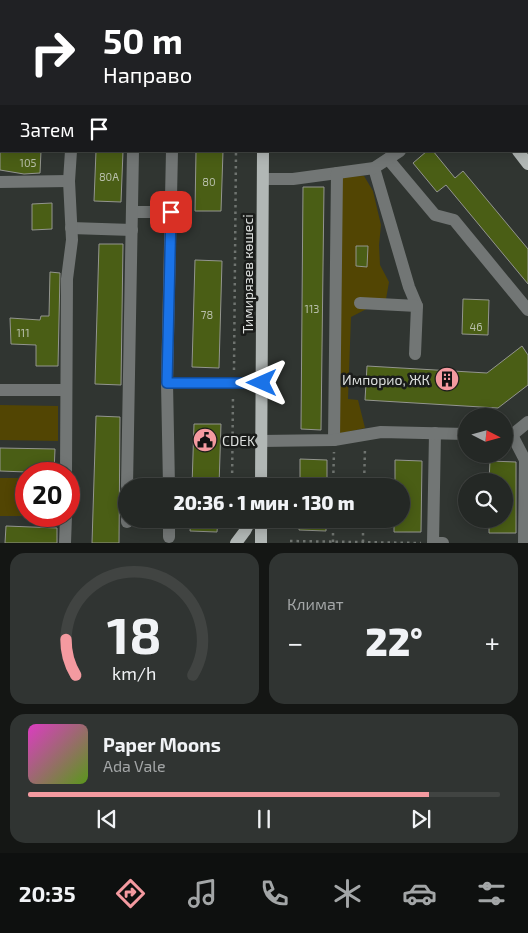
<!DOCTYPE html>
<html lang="ru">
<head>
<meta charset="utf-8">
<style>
  :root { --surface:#242825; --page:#303432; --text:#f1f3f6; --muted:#a3a6a7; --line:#414442; --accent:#f49aa0 }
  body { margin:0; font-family:"Exo 2",sans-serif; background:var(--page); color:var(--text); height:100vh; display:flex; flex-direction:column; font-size:19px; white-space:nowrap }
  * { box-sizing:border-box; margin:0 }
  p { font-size:16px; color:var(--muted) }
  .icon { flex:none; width:28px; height:28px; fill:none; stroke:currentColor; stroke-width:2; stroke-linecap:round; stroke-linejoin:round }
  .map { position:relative; height:543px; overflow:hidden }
  .sheet { display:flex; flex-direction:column; gap:10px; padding:10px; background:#141614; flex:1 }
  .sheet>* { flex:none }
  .hud { position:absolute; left:0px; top:0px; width:529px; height:152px; box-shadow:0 2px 12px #0003,0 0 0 1px var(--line); background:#202124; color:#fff; overflow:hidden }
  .needle { width:32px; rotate:96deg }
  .tools { position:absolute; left:458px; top:408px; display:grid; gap:10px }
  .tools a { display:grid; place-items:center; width:55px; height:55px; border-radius:50%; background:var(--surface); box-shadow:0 2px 12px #0003,0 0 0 1px var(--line); font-size:25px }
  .speed { position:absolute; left:15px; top:462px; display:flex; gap:10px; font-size:25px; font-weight:700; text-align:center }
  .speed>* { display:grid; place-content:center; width:65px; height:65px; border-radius:50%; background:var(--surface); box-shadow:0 2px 12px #0003,0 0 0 1px var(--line); line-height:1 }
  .speed .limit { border:8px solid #d22; background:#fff; color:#111 }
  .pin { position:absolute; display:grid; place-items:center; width:42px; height:42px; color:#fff; margin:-21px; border-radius:10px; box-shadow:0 2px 8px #0006 }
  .me { position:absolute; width:55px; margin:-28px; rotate:270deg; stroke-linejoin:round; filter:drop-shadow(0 0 4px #0008) }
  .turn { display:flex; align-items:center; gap:18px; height:105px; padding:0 20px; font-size:22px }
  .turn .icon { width:65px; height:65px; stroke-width:2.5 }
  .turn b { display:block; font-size:35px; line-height:42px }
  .then { display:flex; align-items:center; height:48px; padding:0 20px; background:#0003; gap:10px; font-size:19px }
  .big { font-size:38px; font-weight:800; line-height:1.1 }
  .sheet .card { flex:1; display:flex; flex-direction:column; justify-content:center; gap:8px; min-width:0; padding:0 18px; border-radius:15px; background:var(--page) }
  .sheet .dial { align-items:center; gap:0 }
  .dial svg { height:130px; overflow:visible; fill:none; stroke:var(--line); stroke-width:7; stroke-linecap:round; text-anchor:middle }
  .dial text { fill:var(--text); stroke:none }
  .song { display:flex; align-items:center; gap:15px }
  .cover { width:60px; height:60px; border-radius:8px; background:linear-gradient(135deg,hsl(310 70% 55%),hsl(90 70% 35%)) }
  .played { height:5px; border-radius:2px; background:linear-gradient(90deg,var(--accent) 85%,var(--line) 85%) }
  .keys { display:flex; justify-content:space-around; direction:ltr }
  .heat { display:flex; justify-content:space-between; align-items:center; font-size:28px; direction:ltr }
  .sheet .tiles { flex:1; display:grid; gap:10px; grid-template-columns:1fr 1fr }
  .card:last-child { grid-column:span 2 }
  .trip { position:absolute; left:118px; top:478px; width:292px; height:50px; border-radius:25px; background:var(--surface); box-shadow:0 2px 12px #0003,0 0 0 1px var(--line); font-weight:800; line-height:50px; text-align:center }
  .dock { display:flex; height:80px; justify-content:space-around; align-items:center; background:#0e100f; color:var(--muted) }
  .dock .icon { width:35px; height:35px }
  .dock .on { color:var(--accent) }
  .dock b { font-size:22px; color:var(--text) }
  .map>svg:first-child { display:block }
  .green { fill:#524503 }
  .building { fill:#4a5e15; stroke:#93958f }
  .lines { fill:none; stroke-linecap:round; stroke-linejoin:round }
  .path { stroke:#6f7470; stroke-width:2.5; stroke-dasharray:2.5 4; stroke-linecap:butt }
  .minor { stroke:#727675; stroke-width:12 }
  .major { stroke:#b1b7b5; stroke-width:12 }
  .route-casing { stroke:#114b97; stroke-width:12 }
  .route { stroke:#1a73e8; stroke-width:9 }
  .labels { text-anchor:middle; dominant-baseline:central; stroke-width:5; stroke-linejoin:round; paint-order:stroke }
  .number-label { font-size:11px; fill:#b8bfab }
  .street-label { font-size:14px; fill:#dcdfdd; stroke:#1a1c1a }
  .poi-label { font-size:14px; fill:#dcdfdd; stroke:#1a1c1a; text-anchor:end }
</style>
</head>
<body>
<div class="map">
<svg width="528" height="543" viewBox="0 0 528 543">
  <rect width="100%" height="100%" fill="#303531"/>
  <g class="green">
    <path d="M364,176L373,191L381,225L379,245L380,265L389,282L386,299L351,317L348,399L358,400L365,428L338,434L337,177Z"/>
    <path d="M0,405L58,406V441L0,440Z"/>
    <rect x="0" y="478" width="26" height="38"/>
  </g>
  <g class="building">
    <path d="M0,151H41L40,173L24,174L0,170Z"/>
    <path d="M96,151H123L121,202L94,201Z"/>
    <path d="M196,151H223L221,211H195Z"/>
    <path d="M427,151H433L455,178L463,171L528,249V284L446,185L437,192L413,163Z"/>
    <path d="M303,187H324L321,430L301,429Z"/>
    <path d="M52,203V229L32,230V204Z"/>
    <path d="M99,244H123L121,385L95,384Z"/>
    <path d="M356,246H368L367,267L356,266Z"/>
    <path d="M195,260L222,261L219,368L192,367Z"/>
    <path d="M50,272L60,273L58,366H36V345L11,344L10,318L40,320L41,316H49Z"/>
    <path d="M463,299L489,300L488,335L462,334Z"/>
    <path d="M522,346L528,355V385L498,408L365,400L367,366L487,373Z"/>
    <path d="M96,416L120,417L119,543H92Z"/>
    <path d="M194,424H221L219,486H192Z"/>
    <path d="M0,448L55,449L54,473L0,471Z"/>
    <path d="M300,459L327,460V486H300Z"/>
    <path d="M395,460L422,461L421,532H394V519H401V486H395Z"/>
    <path d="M490,461L516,462V533H489V519H504V481H489Z"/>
    <path d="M191,519H218L217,532L190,531Z"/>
    <path d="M299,519H326V531L299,530Z"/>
    <path d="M6,526L57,528V543H5Z"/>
  </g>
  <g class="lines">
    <g class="path">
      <path d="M399,0L400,1"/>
      <path d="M238,1V0"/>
      <path d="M234,370L236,151"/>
      <path d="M232,486L233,395"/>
      <path d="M333,486L334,452"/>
      <path d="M364,486L365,448"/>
      <path d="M232,527V519"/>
      <path d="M290,541L421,543"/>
      <path d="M333,542V519"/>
      <path d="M363,542V519"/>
    </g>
    <g class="minor">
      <path d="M78,1V0"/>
      <path d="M388,159L435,215L454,220L528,310"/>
      <path d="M374,168L409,287L417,306L415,354"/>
      <path d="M263,179H293L374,168L400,151"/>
      <path d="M0,182L69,181"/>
      <path d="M132,212H171"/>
      <path d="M71,228L132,230"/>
      <path d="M360,303L417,306"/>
      <path d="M167,383H262"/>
      <path d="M0,390H66"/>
      <path d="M435,433L433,543H443"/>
      <path d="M505,435H512L528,422"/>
      <path d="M512,435L525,460L524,543"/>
      <path d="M334,440L337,173"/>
      <path d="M261,441L334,440L381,432L466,434"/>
      <path d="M66,474L67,279L72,240L69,181L71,151"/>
      <path d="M127,486L133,151"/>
      <path d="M169,486L167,383L172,151"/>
      <path d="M169,519V537"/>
      <path d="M127,522V519"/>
      <path d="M65,543L66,516"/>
    </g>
    <g class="major">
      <path d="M371,0L372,1"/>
      <path d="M264,1V0"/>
      <path d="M518,151L528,164"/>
      <path d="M261,486L263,151"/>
      <path d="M236,543L245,531L251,519"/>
      <path d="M261,543V519"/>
    </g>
  </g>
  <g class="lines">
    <g class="route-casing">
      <path id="route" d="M171,212L167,383H262"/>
    </g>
    <use href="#route" class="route"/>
  </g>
  <defs>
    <g id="building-disc" transform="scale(1.25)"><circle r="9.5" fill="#f49aa0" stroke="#1a1c1a"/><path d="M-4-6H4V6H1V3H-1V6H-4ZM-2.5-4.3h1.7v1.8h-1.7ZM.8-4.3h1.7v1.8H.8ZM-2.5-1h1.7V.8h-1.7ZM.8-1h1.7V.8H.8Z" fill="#111"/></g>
    <g id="civic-disc" transform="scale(1.25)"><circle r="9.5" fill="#f49aa0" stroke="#1a1c1a"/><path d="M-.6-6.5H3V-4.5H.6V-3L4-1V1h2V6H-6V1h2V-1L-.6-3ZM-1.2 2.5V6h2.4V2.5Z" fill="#111"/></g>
  </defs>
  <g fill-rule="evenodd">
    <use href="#building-disc" x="447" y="379"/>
    <use href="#civic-disc" x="205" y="440"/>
  </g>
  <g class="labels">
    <g class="number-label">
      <text x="28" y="162">105</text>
      <text x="109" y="176">80А</text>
      <text x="209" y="181">80</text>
      <text x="312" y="308">113</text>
      <text x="207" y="314">78</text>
      <text x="476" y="326">46</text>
      <text x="23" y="332">111</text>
    </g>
    <g class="street-label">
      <text transform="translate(247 274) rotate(-90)">Тимирязев көшесі</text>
    </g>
    <g class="poi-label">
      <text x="430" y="379">Импорио, ЖК</text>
      <text x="222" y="440" text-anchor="start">CDEK</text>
    </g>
  </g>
</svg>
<div class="tools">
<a><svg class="needle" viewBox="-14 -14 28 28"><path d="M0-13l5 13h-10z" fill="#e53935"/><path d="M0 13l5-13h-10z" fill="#a3a6a7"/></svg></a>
<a><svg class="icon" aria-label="search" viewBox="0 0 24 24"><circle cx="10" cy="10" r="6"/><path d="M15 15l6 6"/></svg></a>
</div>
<div class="speed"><div class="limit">20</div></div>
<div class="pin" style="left:171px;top:212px;background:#d93025"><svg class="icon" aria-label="arrive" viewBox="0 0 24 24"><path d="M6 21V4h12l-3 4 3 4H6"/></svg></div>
<svg class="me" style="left:262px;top:383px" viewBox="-20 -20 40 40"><path d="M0-17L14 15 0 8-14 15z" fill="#1a73e8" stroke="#fff" stroke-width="4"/></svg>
<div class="trip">20:36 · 1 мин · 130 m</div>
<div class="hud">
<div class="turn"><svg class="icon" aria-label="right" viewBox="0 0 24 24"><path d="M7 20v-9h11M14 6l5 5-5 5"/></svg><div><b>50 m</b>Направо</div></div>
<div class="then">Затем<svg class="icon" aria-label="arrive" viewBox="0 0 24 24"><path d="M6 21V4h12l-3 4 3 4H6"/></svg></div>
</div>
</div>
<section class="sheet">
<div class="tiles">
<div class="card dial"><svg viewBox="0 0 100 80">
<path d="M14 69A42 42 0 1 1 86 69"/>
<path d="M14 69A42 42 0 0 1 8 47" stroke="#f49aa0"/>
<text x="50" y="56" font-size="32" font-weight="700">18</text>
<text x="50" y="72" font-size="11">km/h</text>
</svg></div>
<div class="card"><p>Климат</p>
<div class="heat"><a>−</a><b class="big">22°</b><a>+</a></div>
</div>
<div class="card">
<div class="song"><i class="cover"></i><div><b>Paper Moons</b><p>Ada Vale</p></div></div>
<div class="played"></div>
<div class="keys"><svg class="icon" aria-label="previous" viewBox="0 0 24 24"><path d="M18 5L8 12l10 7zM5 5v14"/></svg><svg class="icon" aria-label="pause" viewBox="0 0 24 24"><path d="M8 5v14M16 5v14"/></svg><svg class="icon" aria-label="next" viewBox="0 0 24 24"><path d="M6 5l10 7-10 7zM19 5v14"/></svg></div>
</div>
</div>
</section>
<nav class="dock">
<b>20:35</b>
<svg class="icon on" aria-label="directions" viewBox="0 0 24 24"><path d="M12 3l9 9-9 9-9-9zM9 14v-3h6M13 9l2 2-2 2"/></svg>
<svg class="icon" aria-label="music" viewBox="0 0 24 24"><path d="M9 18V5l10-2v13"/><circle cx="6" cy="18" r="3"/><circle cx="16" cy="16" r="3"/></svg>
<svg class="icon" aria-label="phone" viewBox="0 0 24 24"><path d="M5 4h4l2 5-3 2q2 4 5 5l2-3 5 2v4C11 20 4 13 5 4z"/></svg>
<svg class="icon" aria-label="climate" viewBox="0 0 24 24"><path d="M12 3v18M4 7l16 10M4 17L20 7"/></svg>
<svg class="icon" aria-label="car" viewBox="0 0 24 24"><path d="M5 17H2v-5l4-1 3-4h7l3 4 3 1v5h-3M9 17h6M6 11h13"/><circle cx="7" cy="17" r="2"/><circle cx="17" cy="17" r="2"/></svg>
<svg class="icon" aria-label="filters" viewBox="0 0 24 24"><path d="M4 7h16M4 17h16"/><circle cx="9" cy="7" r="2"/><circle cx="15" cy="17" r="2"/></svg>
</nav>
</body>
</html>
